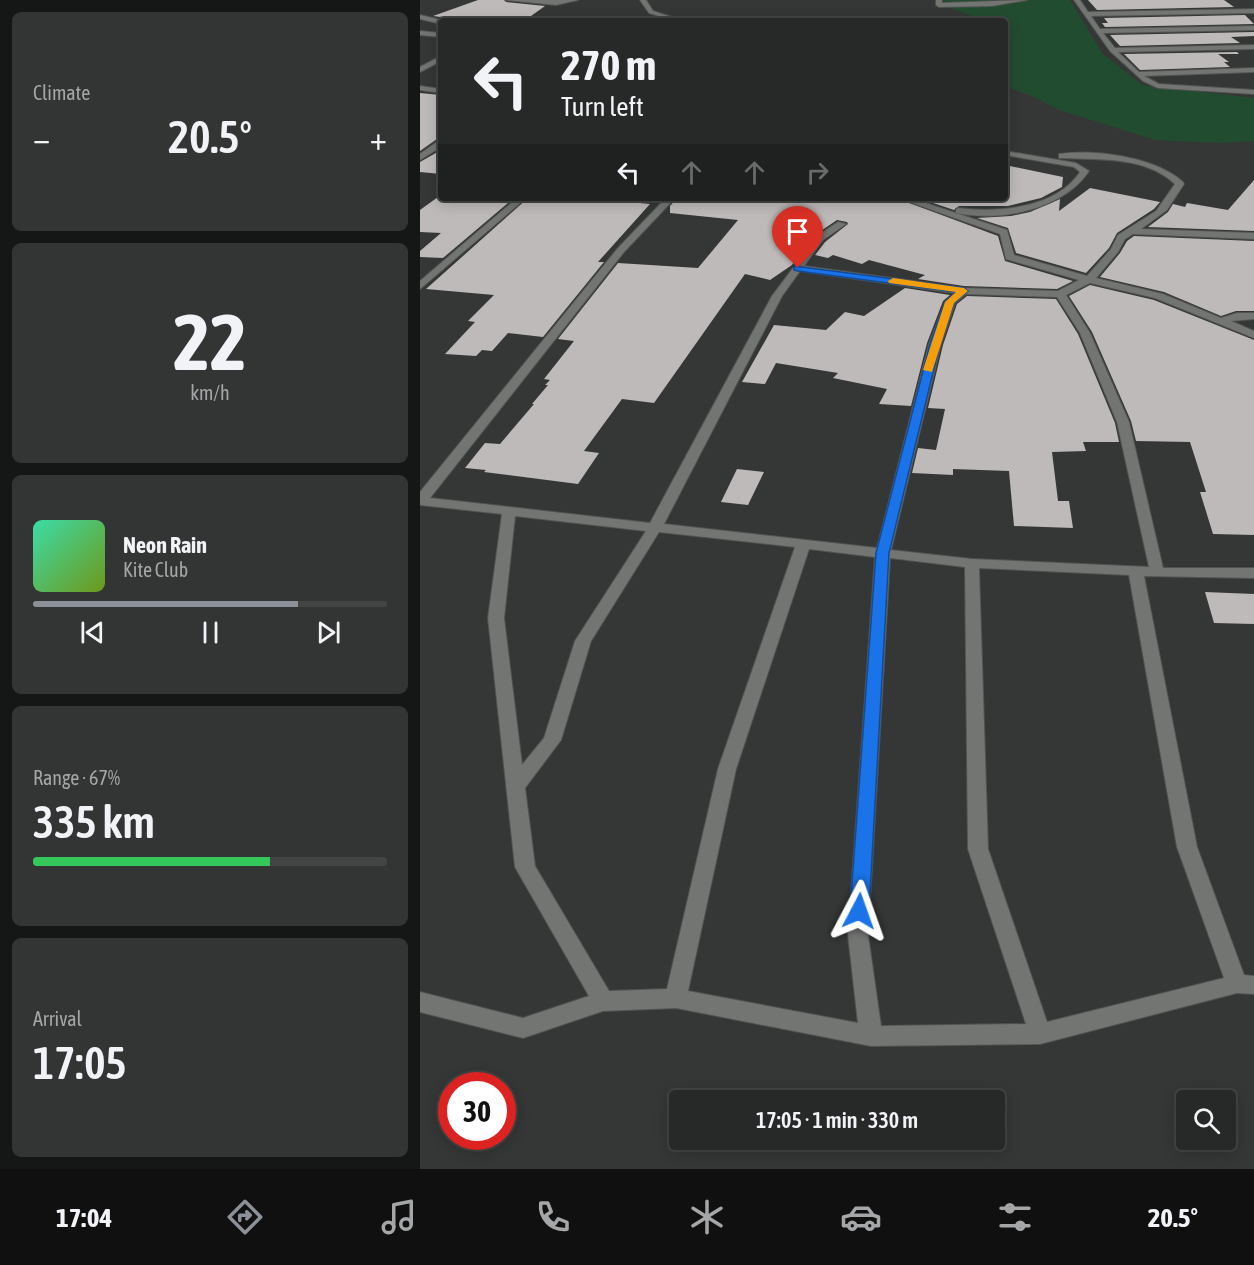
<!DOCTYPE html>
<html lang="en">
<head>
<meta charset="utf-8">
<style>
  :root { --surface:#272928; --page:#333534; --text:#f1f3f6; --muted:#a4a6a8; --line:#434545; --accent:#8c9099 }
  body { margin:0; font-family:"Asap Condensed",sans-serif; background:var(--page); color:var(--text); height:100vh; display:flex; flex-direction:column; font-size:22px; white-space:nowrap }
  * { box-sizing:border-box; margin:0 }
  p { font-size:20px; color:var(--muted) }
  .icon { flex:none; width:33px; height:33px; fill:none; stroke:currentColor; stroke-width:2; stroke-linecap:round; stroke-linejoin:round }
  .map { position:relative; flex:1; overflow:hidden }
  .details { display:flex; flex-direction:column; gap:12px; padding:12px; background:#151716; width:420px }
  .details>* { flex:none }
  .top-card { position:absolute; left:18px; top:18px; width:570px; height:183px; border-radius:6px; box-shadow:0 3px 15px #0003,0 0 0 2px var(--line); background:#272928; color:var(--text); overflow:hidden }
  .buttons { position:absolute; left:756px; top:1090px; display:grid; gap:12px }
  .buttons a { display:grid; place-items:center; width:60px; height:60px; border-radius:6px; background:var(--surface); box-shadow:0 3px 15px #0003,0 0 0 2px var(--line); font-size:30px }
  .speed { position:absolute; left:18px; top:1072px; display:flex; gap:12px; font-size:30px; font-weight:700; text-align:center }
  .speed>* { display:grid; place-content:center; width:78px; height:78px; border-radius:50%; background:var(--surface); box-shadow:0 3px 15px #0003,0 0 0 2px var(--line); line-height:1 }
  .speed .limit { border:9px solid #d22; background:#fff; color:#111 }
  .pin { position:absolute; display:grid; place-items:center; width:51px; height:51px; color:#fff; margin:-62px -26px; border-radius:50% 50% 50% 0; rotate:-45deg; box-shadow:0 0 6px #0007 }
  .pin .icon { rotate:45deg }
  .me { position:absolute; width:66px; margin:-33px; rotate:4deg; stroke-linejoin:round; filter:drop-shadow(0 0 4px #0008) }
  .turn { display:flex; align-items:center; gap:21px; height:126px; padding:0 24px; font-size:27px }
  .turn .icon { width:78px; height:78px; stroke-width:2.5 }
  .turn b { display:block; font-size:42px; line-height:51px }
  .lanes { display:flex; align-items:center; height:57px; padding:0 24px; background:#0003; justify-content:center; gap:30px; direction:ltr }
  .lanes .off { opacity:.35 }
  .big { font-size:45px; font-weight:600; line-height:1.1 }
  .details .widget { flex:1; display:flex; flex-direction:column; justify-content:center; gap:9px; min-width:0; padding:0 21px; border-radius:9px; background:var(--page) }
  .details .dial { align-items:center; gap:0 }
  .dial b { font-size:78px; line-height:1 }
  .song { display:flex; align-items:center; gap:18px }
  .cover { width:72px; height:72px; border-radius:9px; background:linear-gradient(135deg,hsl(160 70% 55%),hsl(80 70% 35%)) }
  .played { height:6px; border-radius:3px; background:linear-gradient(90deg,var(--accent) 75%,var(--line) 75%) }
  .keys { display:flex; justify-content:space-around; direction:ltr }
  .heat { display:flex; justify-content:space-between; align-items:center; font-size:33px; direction:ltr }
  .charge { height:9px; border-radius:4px; background:linear-gradient(90deg,#34c759 67%,var(--line) 0) }
  .trip { position:absolute; left:249px; top:1090px; width:336px; height:60px; border-radius:6px; background:var(--surface); box-shadow:0 3px 15px #0003,0 0 0 2px var(--line); font-weight:600; line-height:60px; text-align:center }
  .tab-bar { display:flex; height:96px; justify-content:space-around; align-items:center; background:#101010; color:var(--muted) }
  .tab-bar .icon { width:42px; height:42px }
  .tab-bar .active { color:var(--accent) }
  .tab-bar b { font-size:27px; color:var(--text) }
  main { display:flex; flex:1; min-height:0 }
  .map>svg:first-child { display:block }
  .green { fill:#224c30 }
  .building { fill:#bebaba }
  .lines { fill:none; stroke-linecap:round; stroke-linejoin:round }
  .minor-casing { stroke:#515351; stroke-width:2 }
  .minor { fill:#737573; fill-rule:evenodd }
  .route { fill:#1a73e8; stroke:#114b97; stroke-width:1.5 }
  .slow { fill:#f59e0b }
</style>
</head>
<body>
<main>
<section class="details">
<div class="widget"><p>Climate</p>
<div class="heat"><a>−</a><b class="big">20.5°</b><a>+</a></div>
</div>
<div class="widget dial"><b>22</b><p>km/h</p></div>
<div class="widget">
<div class="song"><i class="cover"></i><div><b>Neon Rain</b><p>Kite Club</p></div></div>
<div class="played"></div>
<div class="keys"><svg class="icon" aria-label="previous" viewBox="0 0 24 24"><path d="M18 5L8 12l10 7zM5 5v14"/></svg><svg class="icon" aria-label="pause" viewBox="0 0 24 24"><path d="M8 5v14M16 5v14"/></svg><svg class="icon" aria-label="next" viewBox="0 0 24 24"><path d="M6 5l10 7-10 7zM19 5v14"/></svg></div>
</div>
<div class="widget"><p>Range · 67%</p><b class="big">335 km</b><div class="charge"></div></div>
<div class="widget"><p>Arrival</p><b class="big">17:05</b></div>
</section>
<div class="map">
<svg width="834" height="1169" viewBox="0 0 834 1169">
  <rect width="100%" height="100%" fill="#343735"/>
  <path class="green" d="M521,0H650L682,53L722,85L834,98V141L800,143L735,140L639,110L616,98L585,86V21H565L523,5Z"/>
  <g class="building">
    <path d="M58,0H84L86,2L125,6L104,21H51L13,16Z"/>
    <path d="M668,0H804L814,7L677,10Z"/>
    <path d="M825,15L834,24L685,27L682,23H688L684,18Z"/>
    <path d="M834,32V36L811,37L820,43L700,46L690,35Z"/>
    <path d="M817,52L819,54H798L809,62H804L810,67L720,70L704,54Z"/>
    <path d="M0,93L21,95V139H17L0,151Z"/>
    <path d="M21,150V174L0,172V162Z"/>
    <path d="M585,165L643,177L642,187L621,198L588,206H539L534,210L498,198H585Z"/>
    <path d="M834,180V231L728,227L748,212L753,204L765,207L767,203L808,210Z"/>
    <path d="M670,188L740,202L734,209L697,233L689,248L666,273L596,253L588,228L557,218L591,216L610,212L640,199L639,211Z"/>
    <path d="M18,197L21,198L88,203L23,258L0,257V251L21,233L0,232V210Z"/>
    <path d="M108,198H168L230,204L178,262H184L123,337L88,333L72,351L62,350L56,356L25,354L55,322L48,321L74,295L6,289Z"/>
    <path d="M257,198H476L578,236L585,261L653,281L637,289L544,286L498,279L505,275L449,260L442,264L413,255L408,258L395,255L405,242L428,224L427,222L417,220L395,235L372,265L350,280L325,274L234,403L202,399L164,451L179,453L158,484L64,472L66,470L45,468L65,443L80,444L114,404H112L128,385H125L130,380L124,379L154,341L138,339L198,263L278,268L318,220L250,213V206Z"/>
    <path d="M714,236L834,241V311H816L801,316L744,292L680,277L700,253L707,241Z"/>
    <path d="M670,285L734,300L834,340V535L793,534L780,492H786L770,442L716,441L711,421L672,332L649,296Z"/>
    <path d="M485,288L530,295L523,301L507,343L491,406L459,404L467,389L413,378L418,373L356,363L345,384L322,382L354,325L406,330L425,312L444,316Z"/>
    <path d="M547,296L636,299L658,334L695,423L699,442H663L666,451L632,452L638,501H649L653,528L594,526L589,471L533,469V475L492,473L498,448L516,450L525,409L508,408L523,345L537,304Z"/>
    <path d="M317,469L344,472L328,505L301,502Z"/>
    <path d="M785,592L834,594V624L794,623Z"/>
  </g>
  <g class="lines">
    <g class="minor-casing">
      <g id="minor">
        <path d="M86,0H158L136,5Z"/>
        <path d="M220,0H226L233,11L264,21H255L229,13Z"/>
        <path d="M516,0H522V3L607,0L572,6L519,7L516,5Z"/>
        <path d="M654,0H660L668,12L834,9V13L671,16L680,29L834,26V30L683,33L695,48L834,45V49L698,52L719,72L834,68V72L724,76L739,84L834,90V94L738,88L723,81L690,51Z"/>
        <path d="M0,15L21,20L23,21L21,24L0,19Z"/>
        <path d="M0,31L21,33V37L0,35Z"/>
        <path d="M21,56V61L0,72V67Z"/>
        <path d="M0,86L21,89V93L0,90Z"/>
        <path d="M18,141H21V147L0,160V154Z"/>
        <path d="M585,151L656,163L669,171C643,210 580,222 536,213V209L539,208C579,213 636,208 660,172L654,167L585,155Z"/>
        <path d="M639,154C676,149 735,157 763,182L764,184L747,210L721,229L834,233V239L713,234L705,239L698,252L676,278L743,294L801,318L817,313H834V319L811,321L834,331V338L735,298L670,283L646,295L670,333L709,422L743,568H834V578L724,576L777,847L824,975L834,976V994L817,993L620,1044L451,1046L256,1008L183,1011L103,1038L0,1012V992L103,1018L169,996L95,867L68,618L82,514L0,505V492L198,248L246,198H255L204,252L10,498L230,523L352,296L397,236L418,222L426,224L403,240L384,266L544,288L638,291L659,280L586,259L580,234L478,198H491L587,230L594,255L667,276L691,249L698,235L736,211L755,184C725,156 681,160 642,158H639ZM380,271L535,293L525,302L509,344L457,548L244,524L362,296ZM546,294L637,297L660,333L697,422L729,567L552,559L471,550L521,344L535,303ZM95,516L226,531L155,641L124,738L102,765L84,618ZM239,532L375,547L298,769L247,989L189,991L115,866L105,788L141,740L171,641ZM389,549L455,557L428,935L438,1023L268,991L316,769ZM470,558L545,567L548,849L606,1024L461,1026L448,935ZM559,568L709,575L757,847L804,978L627,1022L568,849Z"/>
        <path d="M97,198H106L0,289V281Z"/>
      </g>
    </g>
    <use href="#minor" class="minor"/>
  </g>
  <path class="route" d="M374,266L544,288L548,291L534,303L520,344L469,553L449,911L446,916L439,919L433,916L430,911L456,553L510,344L525,302L536,292L378,271L374,270Z"/>
  <path class="slow" d="M473,278L544,288L548,291L534,303L512,372L503,370L525,302L536,292L469,283L468,281Z"/>
</svg>
<div class="buttons">
<a><svg class="icon" aria-label="search" viewBox="0 0 24 24"><circle cx="10" cy="10" r="6"/><path d="M15 15l6 6"/></svg></a>
</div>
<div class="speed"><div class="limit">30</div></div>
<div class="pin" style="left:378px;top:268px;background:#d93025"><svg class="icon" aria-label="arrive" viewBox="0 0 24 24"><path d="M6 21V4h12l-3 4 3 4H6"/></svg></div>
<svg class="me" style="left:439px;top:911px" viewBox="-20 -20 40 40"><path d="M0-17L14 15 0 8-14 15z" fill="#1a73e8" stroke="#fff" stroke-width="4"/></svg>
<div class="trip">17:05 · 1 min · 330 m</div>
<div class="top-card">
<div class="turn"><svg class="icon" aria-label="left" viewBox="0 0 24 24"><path d="M17 20v-9H6M10 6l-5 5 5 5"/></svg><div><b>270 m</b>Turn left</div></div>
<div class="lanes"><svg class="icon" aria-label="left" viewBox="0 0 24 24"><path d="M17 20v-9H6M10 6l-5 5 5 5"/></svg><svg class="icon off" aria-label="ahead" viewBox="0 0 24 24"><path d="M12 20V5M6 11l6-6 6 6"/></svg><svg class="icon off" aria-label="ahead" viewBox="0 0 24 24"><path d="M12 20V5M6 11l6-6 6 6"/></svg><svg class="icon off" aria-label="right" viewBox="0 0 24 24"><path d="M7 20v-9h11M14 6l5 5-5 5"/></svg></div>
</div>
</div>
</main>
<nav class="tab-bar">
<b>17:04</b>
<svg class="icon active" aria-label="directions" viewBox="0 0 24 24"><path d="M12 3l9 9-9 9-9-9zM9 14v-3h6M13 9l2 2-2 2"/></svg>
<svg class="icon" aria-label="music" viewBox="0 0 24 24"><path d="M9 18V5l10-2v13"/><circle cx="6" cy="18" r="3"/><circle cx="16" cy="16" r="3"/></svg>
<svg class="icon" aria-label="phone" viewBox="0 0 24 24"><path d="M5 4h4l2 5-3 2q2 4 5 5l2-3 5 2v4C11 20 4 13 5 4z"/></svg>
<svg class="icon" aria-label="climate" viewBox="0 0 24 24"><path d="M12 3v18M4 7l16 10M4 17L20 7"/></svg>
<svg class="icon" aria-label="car" viewBox="0 0 24 24"><path d="M5 17H2v-5l4-1 3-4h7l3 4 3 1v5h-3M9 17h6M6 11h13"/><circle cx="7" cy="17" r="2"/><circle cx="17" cy="17" r="2"/></svg>
<svg class="icon" aria-label="filters" viewBox="0 0 24 24"><path d="M4 7h16M4 17h16"/><circle cx="9" cy="7" r="2"/><circle cx="15" cy="17" r="2"/></svg>
<b>20.5°</b>
</nav>
</body>
</html>
